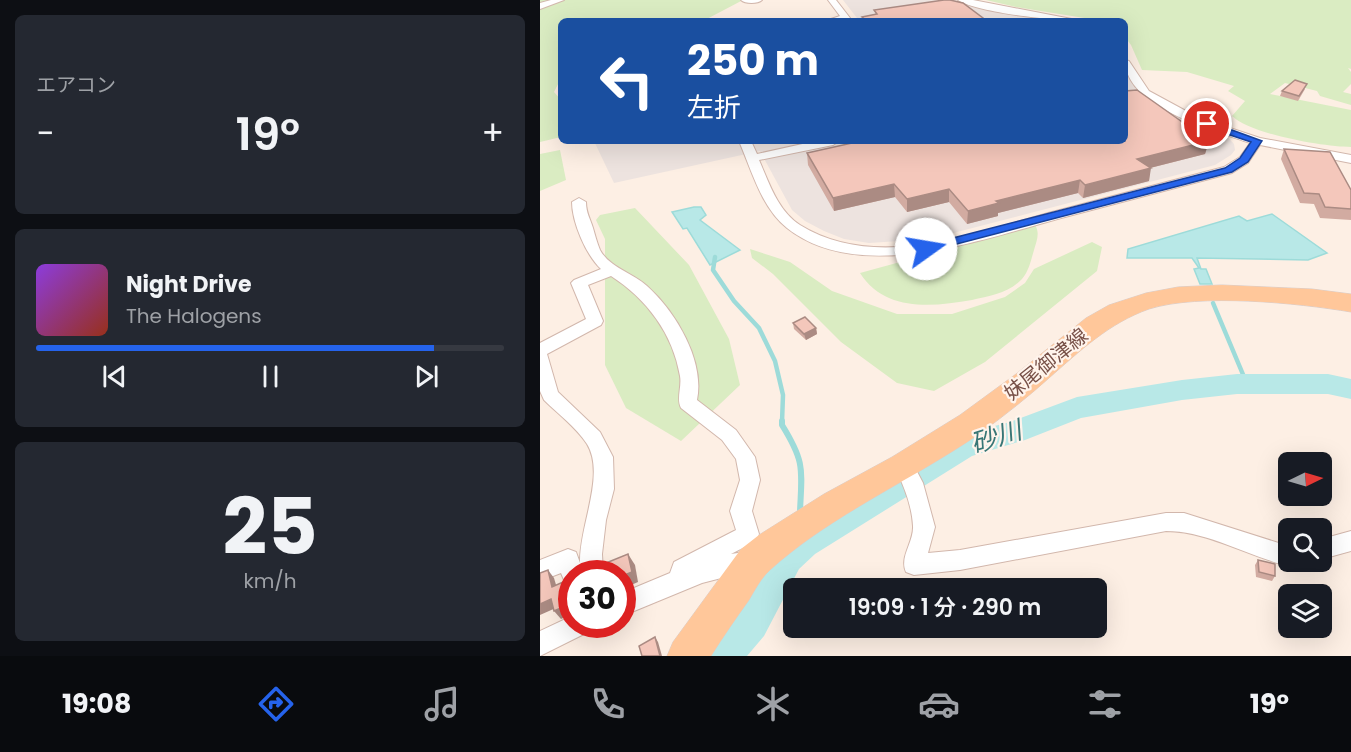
<!DOCTYPE html>
<html lang="ja">
<head>
<meta charset="utf-8">
<style>
  :root { --surface:#171b24; --page:#242831; --text:#f1f3f6; --muted:#9ea1a6; --line:#363941; --accent:#2563eb }
  body { margin:0; font-family:Poppins,"Noto Sans JP",sans-serif; background:var(--page); color:var(--text); height:100vh; display:flex; flex-direction:column; font-size:22px; white-space:nowrap }
  * { box-sizing:border-box; margin:0 }
  p { font-size:20px; color:var(--muted) }
  .icon { flex:none; width:33px; height:33px; fill:none; stroke:currentColor; stroke-width:2; stroke-linecap:round; stroke-linejoin:round }
  .map { position:relative; flex:1; overflow:hidden }
  .side { display:flex; flex-direction:column; gap:15px; padding:15px; background:#0d0f14; width:540px }
  .side>* { flex:none }
  .top-card { position:absolute; left:18px; top:18px; width:570px; height:126px; border-radius:9px; box-shadow:0 6px 24px #0002; background:#1a4fa0; color:#fff; overflow:hidden }
  .needle { width:39px; rotate:85deg }
  .controls { position:absolute; left:738px; top:452px; display:grid; gap:12px }
  .controls a { display:grid; place-items:center; width:54px; height:54px; border-radius:9px; background:var(--surface); box-shadow:0 6px 24px #0002; font-size:30px }
  .speed { position:absolute; left:18px; top:560px; display:flex; gap:12px; font-size:30px; font-weight:700; text-align:center }
  .speed>* { display:grid; place-content:center; width:78px; height:78px; border-radius:50%; background:var(--surface); box-shadow:0 6px 24px #0002; line-height:1 }
  .speed .limit { border:9px solid #d22; background:#fff; color:#111 }
  .pin { position:absolute; display:grid; place-items:center; width:51px; height:51px; color:#fff; margin:-26px; border:3px solid #fff; border-radius:50%; box-shadow:0 2px 6px #0007 }
  .me { position:absolute; width:66px; margin:-33px; rotate:77deg; stroke-linejoin:round; filter:drop-shadow(0 0 4px #0008) }
  .turn { display:flex; align-items:center; gap:21px; height:126px; padding:0 30px; font-size:27px }
  .turn .icon { width:78px; height:78px; stroke-width:2.5 }
  .turn b { display:block; font-size:42px; line-height:51px }
  .big { font-size:45px; font-weight:600; line-height:1.1 }
  .side .widget { flex:1; display:flex; flex-direction:column; justify-content:center; gap:9px; min-width:0; padding:0 21px; border-radius:9px; background:var(--page) }
  .side .dial { align-items:center; gap:0 }
  .dial b { font-size:78px; line-height:1 }
  .song { display:flex; align-items:center; gap:18px }
  .cover { width:72px; height:72px; border-radius:9px; background:linear-gradient(135deg,hsl(270 70% 55%),hsl(10 70% 35%)) }
  .played { height:6px; border-radius:3px; background:linear-gradient(90deg,var(--accent) 85%,var(--line) 85%) }
  .keys { display:flex; justify-content:space-around; direction:ltr }
  .heat { display:flex; justify-content:space-between; align-items:center; font-size:33px; direction:ltr }
  .trip { position:absolute; left:243px; top:578px; width:324px; height:60px; border-radius:9px; background:var(--surface); box-shadow:0 6px 24px #0002; font-weight:600; line-height:60px; text-align:center }
  .tabs { display:flex; height:96px; justify-content:space-around; align-items:center; background:#090b0e; color:var(--muted) }
  .tabs .icon { width:42px; height:42px }
  .tabs .active { color:var(--accent) }
  .tabs b { font-size:27px; color:var(--text) }
  main { display:flex; flex:1; min-height:0 }
  .map>svg:first-child { display:block }
  .industrial { fill:#ede3df }
  .green { fill:#daecc2 }
  .water { fill:#b8e8e7; stroke:#9ddbd9; stroke-width:1.5 }
  .lines { fill:none; stroke-linecap:round; stroke-linejoin:round }
  .stream-far1 { stroke:#9ddbd9; stroke-width:4.5 }
  .stream { stroke:#9ddbd9; stroke-width:6 }
  .river { fill:#b8e8e7; fill-rule:evenodd }
  .street-casing { stroke:#d2b7ac; stroke-width:2 }
  .primary-casing { stroke:#d9cecc; stroke-width:1 }
  .street { fill:#fff; fill-rule:evenodd }
  .primary { fill:#ffc79a; fill-rule:evenodd }
  .wall { fill:#d2aba1 }
  .shaded-wall { fill:#ab8b83 }
  .building { fill:#f4c7bb; stroke:#ab8b83; stroke-width:1.5 }
  .route { fill:#2563eb; stroke:#184099; stroke-width:1.5 }
  .labels { text-anchor:middle; dominant-baseline:central; stroke-width:4.5; stroke-linejoin:round; paint-order:stroke }
  .street-label { font-size:20px; fill:#785148; stroke:#fff4ec }
  .near-water-label { font-size:26px; font-style:italic; fill:#387676; stroke:#fff4ec }
</style>
</head>
<body>
<main>
<section class="side">
<div class="widget"><p>エアコン</p>
<div class="heat"><a>−</a><b class="big">19°</b><a>+</a></div>
</div>
<div class="widget">
<div class="song"><i class="cover"></i><div><b>Night Drive</b><p>The Halogens</p></div></div>
<div class="played"></div>
<div class="keys"><svg class="icon" aria-label="previous" viewBox="0 0 24 24"><path d="M18 5L8 12l10 7zM5 5v14"/></svg><svg class="icon" aria-label="pause" viewBox="0 0 24 24"><path d="M8 5v14M16 5v14"/></svg><svg class="icon" aria-label="next" viewBox="0 0 24 24"><path d="M6 5l10 7-10 7zM19 5v14"/></svg></div>
</div>
<div class="widget dial"><b>25</b><p>km/h</p></div>
</section>
<div class="map">
<svg width="811" height="656" viewBox="0 0 811 656">
  <rect width="100%" height="100%" fill="#fdefe4"/>
  <g class="industrial">
    <path d="M303,0H414L462,11L526,21H300L317,18Z"/>
    <path d="M585,74L614,103L684,133L694,144L695,150L691,155L675,165L390,239L329,243L304,239L284,231L265,221L252,210L220,151L74,183L54,141H585Z"/>
  </g>
  <g class="green">
    <path d="M0,0H203L163,21H21V78L14,92L21,100V137L0,142Z"/>
    <path d="M446,0H811V69L808,68L811,72V84L803,92L811,94V105L780,96L777,91L745,83L730,94L811,110V147C784,147 710,134 692,116L705,101L688,91L694,86L647,72L602,70L591,45L585,37V21H563L476,7Z"/>
    <path d="M20,150L26,180L0,191V154Z"/>
    <path d="M95,208L149,265L189,339L200,385L141,441L86,408L65,365V239L56,220L60,215Z"/>
    <path d="M495,225C500,233 497,240 494,250C491,260 489,271 482,279C469,293 450,296 432,300C392,307 345,312 320,273Z"/>
    <path d="M552,242L562,247L557,271L445,362L394,391L357,383L301,342L233,274L212,258L210,249L250,262L292,291L357,314H412L465,297L485,283L494,269Z"/>
  </g>
  <g class="water">
    <path d="M154,207H161L166,215L160,220L200,250L170,265L147,228L143,229L132,212Z"/>
    <path d="M732,214L787,253L768,260L657,258L661,269H666L672,284H660L654,269L659,268L652,258H587L588,249L699,216L707,221Z"/>
  </g>
  <g class="lines">
    <g class="stream-far1">
      <path d="M175,257L173,270L194,301L219,328L235,361L243,395L242,422"/>
      <path d="M673,303L707,384"/>
    </g>
    <path class="stream" d="M242,421V425C265,462 262,469 260,511"/>
    <path class="river" d="M697,374H788L811,379V399L788,394H697L642,400L541,418L485,440L432,456L275,554L259,569L224,636L207,656H163C171,636 188,626 199,608C217,581 227,554 251,532L412,437L470,422L537,397L642,380Z"/>
    <g class="street-casing">
      <g id="street">
        <path d="M11,0H24L0,9V3Z"/>
        <path d="M201,0H222C218,4 205,4 201,0Z"/>
        <path d="M288,0H296L310,18L309,20L285,21L300,16Z"/>
        <path d="M418,0H433L542,21C517,21 438,13 418,0Z"/>
        <path d="M585,60L589,61L609,91L657,117L720,138L811,155V163L720,145L708,163L692,173C637,188 580,202 525,217C446,238 320,286 247,228C221,207 212,171 199,141H211L217,154L276,141H299L293,145L219,160C229,183 238,211 260,225C338,273 436,232 516,211C572,196 628,182 684,167L700,157L710,143C673,130 585,107 585,60Z"/>
        <path d="M39,198L46,202C46,213 50,218 53,228C55,235 57,243 60,250C70,268 93,273 107,286C136,312 165,361 157,400L196,430L215,457L220,480L212,511L219,534L216,541L191,554L212,551L220,554L223,561L220,568L162,583L82,616V593L130,573L134,562L196,530L190,511L200,480L196,459L182,440L141,408C136,399 142,387 140,376C133,334 107,299 71,276L48,285L63,321L61,325L7,354L18,392L60,432L73,457L74,489L66,520L62,554L63,573H32V583L24,580L21,573L0,581V560L28,549L36,552L40,563C39,526 66,475 47,444C36,427 17,413 4,400L0,391V343L46,319L31,283L34,280L61,269C46,255 32,222 32,202Z"/>
        <path d="M364,458L371,460L383,483L395,527L388,553L420,550L626,513H644L748,546V561H757L748,566C708,556 667,531 626,531L420,570L374,575L366,572C359,557 374,542 373,526C372,506 363,483 354,466L357,460Z"/>
        <path d="M811,531V551L782,559V539Z"/>
        <path d="M32,616V624H52L48,632L0,656V631Z"/>
      </g>
    </g>
    <g class="primary-casing">
      <path id="primary" d="M682,285L772,289L811,294V312C757,303 660,293 609,309C569,323 540,351 509,378C488,397 465,415 442,432C373,480 292,514 230,570C221,578 215,590 209,600C196,618 183,637 171,656H127L133,642L201,549L219,535L284,494L352,457L420,415L476,374L546,318L569,305L606,293L638,287Z"/>
    </g>
    <use href="#street" class="street"/>
    <use href="#primary" class="primary"/>
  </g>
  <g class="wall">
    <path d="M765,89L758,101L740,96L742,91Z"/>
    <path d="M669,141L665,154L610,168L609,181L543,198L538,193L458,213V216L427,224L409,202L367,212L355,197L294,211L268,165L267,153Z"/>
    <path d="M744,149L811,190V220L780,218L774,204L760,203L741,159Z"/>
    <path d="M253,323L276,328L277,334L266,340L254,329Z"/>
    <path d="M718,560L735,576L732,581L716,577L715,565Z"/>
  </g>
  <g class="shaded-wall">
    <path d="M669,141L665,154L594,172L597,159Z"/>
    <path d="M611,168L609,181L543,198L545,185Z"/>
    <path d="M540,180L538,193L458,213V216L427,224L428,211L456,201Z"/>
    <path d="M354,184L355,197L294,211L293,198Z"/>
    <path d="M409,189V202L367,212V199Z"/>
    <path d="M276,328L277,334L266,340L264,334Z"/>
    <path d="M88,554L95,565L98,582L82,589V576Z"/>
    <path d="M8,570L14,578L19,595L12,587Z"/>
    <path d="M23,582L29,590L32,599V614L21,619L14,611Z"/>
    <path d="M11,599L18,607L0,615V604Z"/>
    <path d="M115,637L118,642L122,656H120Z"/>
  </g>
  <g class="building">
    <path d="M404,0H410L423,3L447,21H326L322,17L337,14L334,10Z"/>
    <path d="M755,80L767,84L759,96L742,91Z"/>
    <path d="M597,90L669,141L597,159L611,168L545,185L540,180L456,201L459,203L428,211L409,189L367,199L354,184L293,198L267,153L321,141H585V91Z"/>
    <path d="M744,149L790,152L811,190V209L785,207L779,194L764,193Z"/>
    <path d="M265,317L276,328L264,334L253,323Z"/>
    <path d="M88,554L92,572L82,576V573H62L61,565Z"/>
    <path d="M718,560L735,564V576L719,572Z"/>
    <path d="M8,570L12,587L23,582L30,604L14,611L11,599L0,604V573Z"/>
    <path d="M115,637L120,656H102L99,646Z"/>
  </g>
  <path class="route" d="M663,122H670L722,141L708,162L692,172L386,252L380,249L382,246L685,168L700,158L711,142L663,126Z"/>
  <g class="labels">
    <g class="street-label">
      <text transform="translate(506 364) rotate(-39)">妹尾御津線</text>
    </g>
    <g class="near-water-label">
      <text transform="translate(456 437) rotate(-18)">砂川</text>
    </g>
  </g>
</svg>
<div class="controls">
<a><svg class="needle" viewBox="-14 -14 28 28"><path d="M0-13l5 13h-10z" fill="#e53935"/><path d="M0 13l5-13h-10z" fill="#9ea1a6"/></svg></a>
<a><svg class="icon" aria-label="search" viewBox="0 0 24 24"><circle cx="10" cy="10" r="6"/><path d="M15 15l6 6"/></svg></a>
<a><svg class="icon" aria-label="layers" viewBox="0 0 24 24"><path d="M12 4l9 5-9 5-9-5zM3 14l9 5 9-5"/></svg></a>
</div>
<div class="speed"><div class="limit">30</div></div>
<div class="pin" style="left:667px;top:124px;background:#d93025"><svg class="icon" aria-label="arrive" viewBox="0 0 24 24"><path d="M6 21V4h12l-3 4 3 4H6"/></svg></div>
<svg class="me" style="left:386px;top:249px" viewBox="-20 -20 40 40"><circle r="19" fill="#fff"/><path d="M0-13L10 11 0 6-10 11z" fill="#2563eb"/></svg>
<div class="trip">19:09 · 1 分 · 290 m</div>
<div class="top-card">
<div class="turn"><svg class="icon" aria-label="left" viewBox="0 0 24 24"><path d="M17 20v-9H6M10 6l-5 5 5 5"/></svg><div><b>250 m</b>左折</div></div>
</div>
</div>
</main>
<nav class="tabs">
<b>19:08</b>
<svg class="icon active" aria-label="directions" viewBox="0 0 24 24"><path d="M12 3l9 9-9 9-9-9zM9 14v-3h6M13 9l2 2-2 2"/></svg>
<svg class="icon" aria-label="music" viewBox="0 0 24 24"><path d="M9 18V5l10-2v13"/><circle cx="6" cy="18" r="3"/><circle cx="16" cy="16" r="3"/></svg>
<svg class="icon" aria-label="phone" viewBox="0 0 24 24"><path d="M5 4h4l2 5-3 2q2 4 5 5l2-3 5 2v4C11 20 4 13 5 4z"/></svg>
<svg class="icon" aria-label="climate" viewBox="0 0 24 24"><path d="M12 3v18M4 7l16 10M4 17L20 7"/></svg>
<svg class="icon" aria-label="car" viewBox="0 0 24 24"><path d="M5 17H2v-5l4-1 3-4h7l3 4 3 1v5h-3M9 17h6M6 11h13"/><circle cx="7" cy="17" r="2"/><circle cx="17" cy="17" r="2"/></svg>
<svg class="icon" aria-label="filters" viewBox="0 0 24 24"><path d="M4 7h16M4 17h16"/><circle cx="9" cy="7" r="2"/><circle cx="15" cy="17" r="2"/></svg>
<b>19°</b>
</nav>
</body>
</html>
